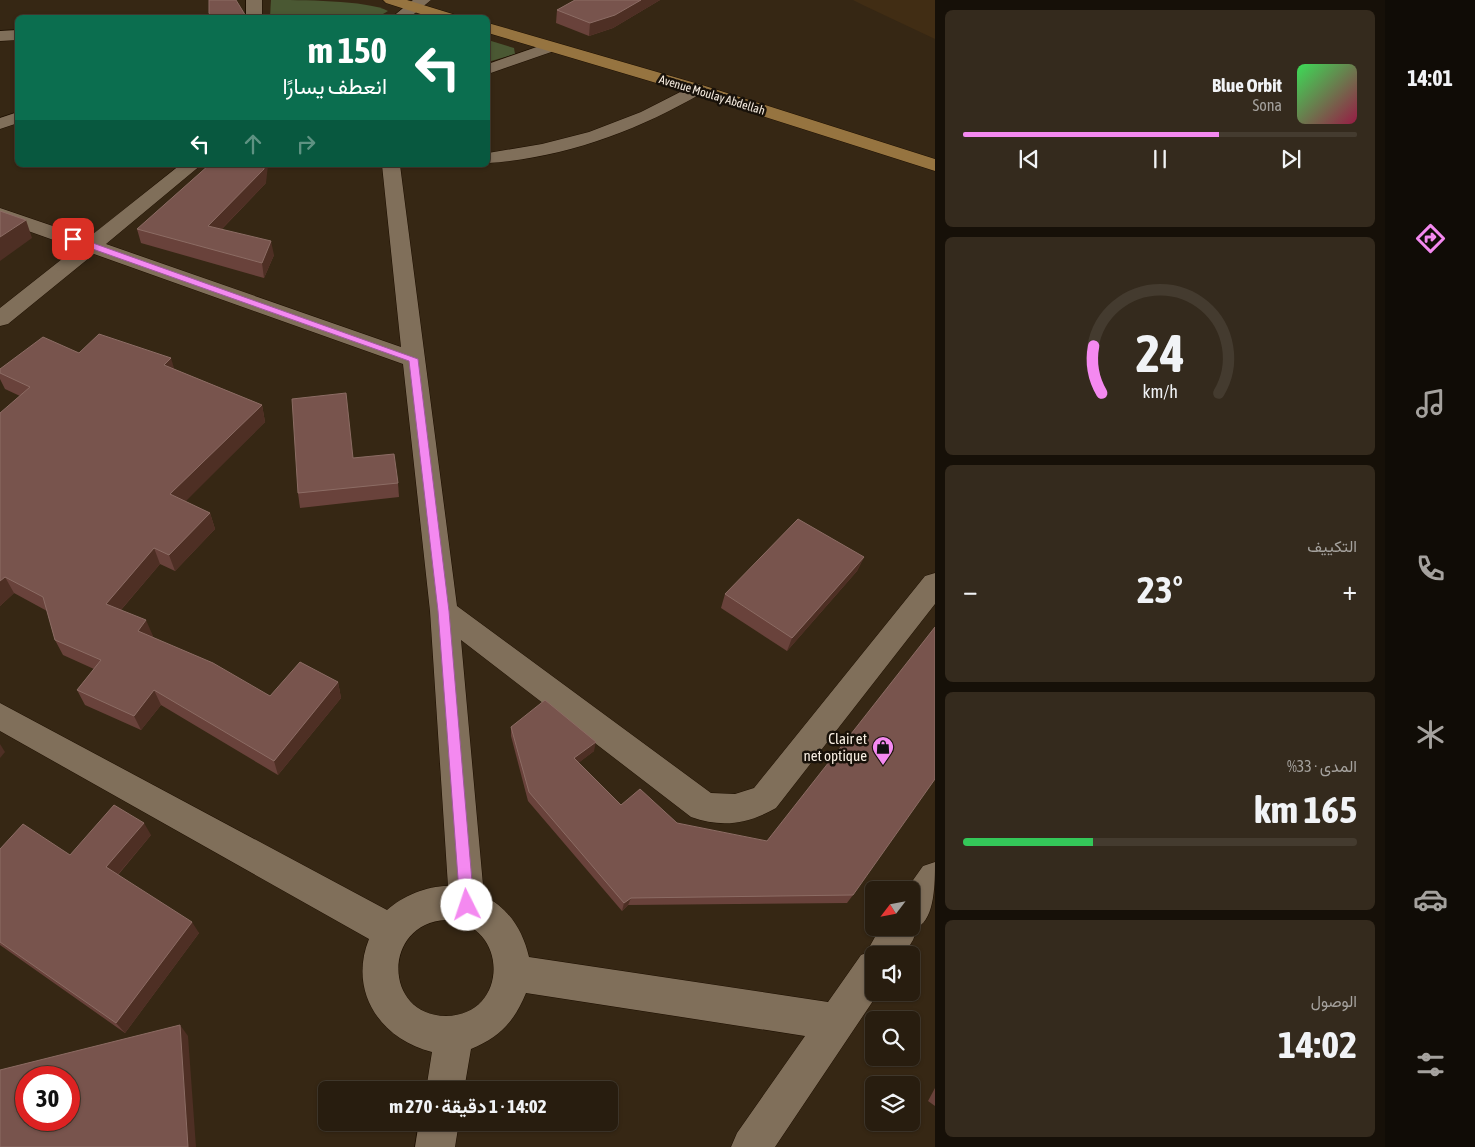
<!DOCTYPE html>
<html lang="ar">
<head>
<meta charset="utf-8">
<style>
  :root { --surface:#281d0f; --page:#342a1d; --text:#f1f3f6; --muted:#a5a29e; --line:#443b2f; --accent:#f489f0 }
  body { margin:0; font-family:"Asap Condensed",Vazirmatn,sans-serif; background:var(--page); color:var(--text); direction:rtl; height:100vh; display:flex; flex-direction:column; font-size:19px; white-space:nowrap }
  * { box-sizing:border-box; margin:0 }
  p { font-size:16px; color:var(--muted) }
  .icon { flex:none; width:28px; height:28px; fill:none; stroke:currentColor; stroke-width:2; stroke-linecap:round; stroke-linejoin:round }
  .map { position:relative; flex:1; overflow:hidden; direction:ltr }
  .panel { display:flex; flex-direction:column; gap:10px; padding:10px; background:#161008; width:450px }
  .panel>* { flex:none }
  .guide { position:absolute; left:15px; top:15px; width:475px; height:152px; border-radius:8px; box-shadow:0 1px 4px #0004,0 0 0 1px var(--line); direction:rtl; background:#0b6e4f; color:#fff; overflow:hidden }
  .needle { width:32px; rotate:238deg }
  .tools { position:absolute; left:865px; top:881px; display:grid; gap:10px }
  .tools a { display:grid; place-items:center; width:55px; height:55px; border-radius:8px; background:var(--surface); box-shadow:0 1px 4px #0004,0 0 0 1px var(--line); font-size:25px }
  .speed { position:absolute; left:15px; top:1066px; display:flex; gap:10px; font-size:25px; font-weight:700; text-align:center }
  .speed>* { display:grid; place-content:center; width:65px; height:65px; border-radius:50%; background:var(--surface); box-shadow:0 1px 4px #0004,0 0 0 1px var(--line); line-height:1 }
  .speed .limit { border:8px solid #d22; background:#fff; color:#111 }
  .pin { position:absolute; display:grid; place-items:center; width:42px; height:42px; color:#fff; margin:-21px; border-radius:10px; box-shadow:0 2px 8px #0006 }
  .me { position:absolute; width:55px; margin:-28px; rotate:356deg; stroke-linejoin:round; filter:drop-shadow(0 0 4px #0008) }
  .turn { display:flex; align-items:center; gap:18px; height:105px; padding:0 20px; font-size:22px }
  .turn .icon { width:65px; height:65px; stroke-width:2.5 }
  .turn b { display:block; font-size:35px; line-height:42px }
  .lanes { display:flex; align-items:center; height:48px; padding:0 20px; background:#0003; justify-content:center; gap:25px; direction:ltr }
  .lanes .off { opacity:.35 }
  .big { font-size:38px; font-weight:700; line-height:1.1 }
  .panel .tile { flex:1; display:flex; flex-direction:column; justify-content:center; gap:8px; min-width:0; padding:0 18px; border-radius:8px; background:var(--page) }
  .panel .dial { align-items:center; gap:0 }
  .dial svg { height:130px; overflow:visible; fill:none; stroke:var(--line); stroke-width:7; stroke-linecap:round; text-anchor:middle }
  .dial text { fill:var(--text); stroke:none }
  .song { display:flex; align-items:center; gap:15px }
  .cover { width:60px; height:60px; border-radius:8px; background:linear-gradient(135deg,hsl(130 70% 55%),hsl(340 70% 35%)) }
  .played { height:5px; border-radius:2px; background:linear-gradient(90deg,var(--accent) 65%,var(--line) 65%) }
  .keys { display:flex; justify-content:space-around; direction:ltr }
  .heat { display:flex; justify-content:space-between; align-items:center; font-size:28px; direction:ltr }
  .charge { height:8px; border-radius:4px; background:linear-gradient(90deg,#34c759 33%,var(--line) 0) }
  .trip { position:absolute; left:318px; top:1081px; width:300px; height:50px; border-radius:8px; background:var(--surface); box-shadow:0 1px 4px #0004,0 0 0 1px var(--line); font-weight:700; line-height:50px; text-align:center; direction:rtl }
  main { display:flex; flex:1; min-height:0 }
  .menu { display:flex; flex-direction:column; width:90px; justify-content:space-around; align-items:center; background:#100c06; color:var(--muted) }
  .menu .icon { width:35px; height:35px }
  .menu .selected { color:var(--accent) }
  .menu b { font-size:22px; color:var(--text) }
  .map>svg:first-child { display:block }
  .built { fill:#412d14 }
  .green { fill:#4a5833 }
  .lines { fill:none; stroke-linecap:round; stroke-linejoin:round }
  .minor-casing { stroke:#1d0f00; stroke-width:1 }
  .major-casing { stroke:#1d0f00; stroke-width:1 }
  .minor { fill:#806f5a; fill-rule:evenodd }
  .major { fill:#967440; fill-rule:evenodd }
  .wall { fill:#69423b }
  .shaded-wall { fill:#4e2f24 }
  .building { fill:#78544d; stroke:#8c6c64; fill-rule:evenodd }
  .route { fill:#f489f0; stroke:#9f599c }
  .labels { text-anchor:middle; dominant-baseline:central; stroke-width:5; stroke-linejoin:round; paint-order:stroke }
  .far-street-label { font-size:12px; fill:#f7ede1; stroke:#181109 }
  .poi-label { font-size:15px; fill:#f7ede1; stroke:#181109; text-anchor:end }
</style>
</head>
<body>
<main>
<nav class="menu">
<b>14:01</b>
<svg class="icon selected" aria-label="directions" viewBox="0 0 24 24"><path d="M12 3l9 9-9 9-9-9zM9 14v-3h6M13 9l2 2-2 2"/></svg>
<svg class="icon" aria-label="music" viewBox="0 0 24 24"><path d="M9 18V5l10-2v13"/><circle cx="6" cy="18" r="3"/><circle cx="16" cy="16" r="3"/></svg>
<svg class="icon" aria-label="phone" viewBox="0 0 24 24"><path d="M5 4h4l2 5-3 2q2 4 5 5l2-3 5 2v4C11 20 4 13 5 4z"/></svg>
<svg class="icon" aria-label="climate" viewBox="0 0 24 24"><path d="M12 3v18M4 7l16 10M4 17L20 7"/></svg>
<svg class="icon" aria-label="car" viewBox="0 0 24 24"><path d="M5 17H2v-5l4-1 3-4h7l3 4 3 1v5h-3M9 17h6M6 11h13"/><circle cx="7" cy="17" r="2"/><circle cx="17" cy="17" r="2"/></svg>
<svg class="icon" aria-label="filters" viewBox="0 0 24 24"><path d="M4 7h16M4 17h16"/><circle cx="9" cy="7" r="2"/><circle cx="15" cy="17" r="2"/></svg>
</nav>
<section class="panel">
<div class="tile">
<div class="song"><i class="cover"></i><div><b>Blue Orbit</b><p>Sona</p></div></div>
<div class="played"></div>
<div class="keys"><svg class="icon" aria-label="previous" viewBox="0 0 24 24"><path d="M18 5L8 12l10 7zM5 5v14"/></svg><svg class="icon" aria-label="pause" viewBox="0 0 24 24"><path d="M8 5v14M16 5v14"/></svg><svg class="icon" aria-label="next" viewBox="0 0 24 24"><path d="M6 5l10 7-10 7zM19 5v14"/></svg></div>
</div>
<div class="tile dial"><svg viewBox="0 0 100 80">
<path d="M14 69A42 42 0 1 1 86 69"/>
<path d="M14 69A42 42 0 0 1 9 40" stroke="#f489f0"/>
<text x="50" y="56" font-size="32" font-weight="700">24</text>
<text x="50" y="72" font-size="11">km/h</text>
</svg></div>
<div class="tile"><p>التكييف</p>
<div class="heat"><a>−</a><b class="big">23°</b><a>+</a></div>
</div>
<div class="tile"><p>المدى · 33%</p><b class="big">165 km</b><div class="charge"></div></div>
<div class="tile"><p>الوصول</p><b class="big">14:02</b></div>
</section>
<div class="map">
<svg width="935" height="1147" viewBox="0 0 935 1147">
  <rect width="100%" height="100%" fill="#362714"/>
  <path class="built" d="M853,0H935V39L865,6Z"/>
  <g class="green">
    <path d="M271,0C298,0 368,0 388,11L378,17H270Z"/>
    <path d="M488,40L514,48L515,54L488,62Z"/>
  </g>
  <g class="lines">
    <g class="minor-casing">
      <g id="minor">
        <rect x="246" y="0" width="16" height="18"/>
        <path d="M413,0H431L409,18H391Z"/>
        <path d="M18,30V40L0,41V31Z"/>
        <path d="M551,42L559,47L557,50L488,74V64Z"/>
        <path d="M696,84L702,85L704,89L702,93C637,131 564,158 488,163V153L542,144L589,132L641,112Z"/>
        <path d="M18,112V123L0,129V118Z"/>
        <path d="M180,165H201L106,244L401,347L382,165H400L457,606L711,793L735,794L754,788L925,576L935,573V604L776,808C748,824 722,828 691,817L461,640L484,896C509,908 523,931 529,957L828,1002L861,955L866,953L880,928H911V890H906L923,866L935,862C935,882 935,918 918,927L913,940L904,955H874V992H879L775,1147H731L737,1133L805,1036L526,993C514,1022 500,1037 471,1049L464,1090H426L432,1052C380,1039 348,991 369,939L0,731V703L387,910C403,896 426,886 448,886L430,611L403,364L94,254L8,324L0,326V308L76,248L0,221V208L88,238ZM446,920C510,923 509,1016 446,1016C383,1016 382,923 446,920Z"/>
        <path d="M419,1122H459L455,1147H415Z"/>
      </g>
    </g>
    <g class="major-casing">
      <g id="major">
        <path d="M383,0H407L456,15L458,18H433L386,3Z"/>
        <path d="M488,23L702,85L935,159V171L690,93L488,33Z"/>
      </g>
    </g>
    <use href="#minor" class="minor"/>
    <use href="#major" class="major"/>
  </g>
  <g class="wall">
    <path d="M575,0H660L613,28L589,36L556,23L557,10Z"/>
    <path d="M266,183L222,229L274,255L264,278L141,243L137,229Z"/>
    <path d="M79,353L174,369L262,405L265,422L185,501L210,513L215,529L175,571L160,564L121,610L153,636L152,637L270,696L338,682L341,698L278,775L161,705L141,730L85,705L77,690L94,669L63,655L55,640L47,611L14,593L0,606L20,396L5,389L0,379V369Z"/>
    <path d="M353,458L398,483L399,497L300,508L298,493Z"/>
    <path d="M864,557L857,571L787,651L721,608L725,594Z"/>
    <path d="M511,727L594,751L578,763L621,805L677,823L853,895L847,903L628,905L622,911L528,801L511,736Z"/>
    <path d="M151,835L118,875L199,933L125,1033L0,945V849L70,855Z"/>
    <path d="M935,1088V1106L928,1101Z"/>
  </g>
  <g class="shaded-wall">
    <path d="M641,0H660L613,28L589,36L590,23Z"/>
    <path d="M264,165H268L266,183L211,240L208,226Z"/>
    <path d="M26,220L32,238L0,261V237Z"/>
    <path d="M271,241L274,255L264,278L262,263Z"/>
    <path d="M171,358L176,375L164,365Z"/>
    <path d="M262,405L265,422L176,511L170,494Z"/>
    <path d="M210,513L215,529L175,571L169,555Z"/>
    <path d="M154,548L160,564L113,619L106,604Z"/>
    <path d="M864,557L857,571L787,651L792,638Z"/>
    <path d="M5,577L14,593L0,606V581Z"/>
    <path d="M146,620L153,636L144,647L138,631Z"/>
    <path d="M338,682L341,698L278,775L274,761Z"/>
    <path d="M154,690L161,705L141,730L134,716Z"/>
    <path d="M596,742L594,751L572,768L574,758Z"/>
    <path d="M0,744L5,752L0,758Z"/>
    <path d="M144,823L151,835L114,879L106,867Z"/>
    <path d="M631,898L628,905L622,911L624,903Z"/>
    <path d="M192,922L199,933L125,1033L116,1023Z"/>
    <path d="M180,1025L188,1036L196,1147H188Z"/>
  </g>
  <g class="building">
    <path d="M209,0H236L247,18H212L209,13Z"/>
    <path d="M575,0H641L615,15L590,23L557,10Z"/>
    <path d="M209,165H264V169L208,226L271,241L262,263L137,229Z"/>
    <path d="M0,211L26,220L0,237Z"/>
    <path d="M99,334L171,358L164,365L262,405L170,494L210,513L169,555L154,548L106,604L146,620L138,631L213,663L270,696L300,662L338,682L274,761L154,690L134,716L77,690L101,660L55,640L43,597L5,577L0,581V413L30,387L0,373V369L43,337L79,353Z"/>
    <path d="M346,393L353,458L394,454L398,483L298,493L292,399Z"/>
    <path d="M798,519L864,557L792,638L725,594Z"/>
    <path d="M935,627V779L853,895L631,898L624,903L529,792L511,727L545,700L596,742L574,758L621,805L640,789L677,823L767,841Z"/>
    <path d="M114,805L144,823L106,867L192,922L116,1023L0,942V849L23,824L70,855Z"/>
    <path d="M180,1025L188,1147H0V1070ZM26,1078H69V1120H26Z"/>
  </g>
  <path class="route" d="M70,237H76L418,359L449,611L474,905L472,910L467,912L462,910L460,905L438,611L409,361L70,241Z"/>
  <defs>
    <g id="shop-pin" transform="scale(1.125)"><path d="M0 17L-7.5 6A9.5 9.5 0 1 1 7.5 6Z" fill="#f489f0" stroke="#181109"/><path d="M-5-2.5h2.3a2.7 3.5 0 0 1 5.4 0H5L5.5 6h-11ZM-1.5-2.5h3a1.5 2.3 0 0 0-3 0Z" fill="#111"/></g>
  </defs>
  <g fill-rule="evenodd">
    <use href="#shop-pin" x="883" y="747"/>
  </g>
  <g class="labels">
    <g class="far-street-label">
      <text transform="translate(712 95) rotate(17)">Avenue Moulay Abdellah</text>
    </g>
    <g class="poi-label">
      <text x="867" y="738">Clair et<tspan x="867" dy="17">net optique</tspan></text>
    </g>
  </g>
</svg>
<div class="tools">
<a><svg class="needle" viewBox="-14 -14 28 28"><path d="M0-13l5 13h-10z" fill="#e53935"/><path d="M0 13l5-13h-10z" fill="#a5a29e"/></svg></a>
<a><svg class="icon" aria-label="sound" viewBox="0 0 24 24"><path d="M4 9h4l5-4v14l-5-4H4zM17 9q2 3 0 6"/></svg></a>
<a><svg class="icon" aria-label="search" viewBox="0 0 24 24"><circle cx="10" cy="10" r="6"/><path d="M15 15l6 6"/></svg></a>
<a><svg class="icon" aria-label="layers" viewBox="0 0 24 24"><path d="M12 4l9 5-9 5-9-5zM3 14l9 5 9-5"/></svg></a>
</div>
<div class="speed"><div class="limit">30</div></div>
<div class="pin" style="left:73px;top:239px;background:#d93025"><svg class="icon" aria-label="arrive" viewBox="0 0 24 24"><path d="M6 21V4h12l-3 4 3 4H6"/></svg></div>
<svg class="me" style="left:467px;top:905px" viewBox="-20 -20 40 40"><circle r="19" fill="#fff"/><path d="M0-13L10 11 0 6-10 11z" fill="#f489f0"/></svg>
<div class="trip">14:02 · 1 دقيقة · 270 m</div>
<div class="guide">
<div class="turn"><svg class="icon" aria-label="left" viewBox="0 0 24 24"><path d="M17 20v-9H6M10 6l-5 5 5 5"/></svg><div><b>150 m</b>انعطف يسارًا</div></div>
<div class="lanes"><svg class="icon" aria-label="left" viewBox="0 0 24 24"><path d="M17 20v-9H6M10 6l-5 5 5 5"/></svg><svg class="icon off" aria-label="ahead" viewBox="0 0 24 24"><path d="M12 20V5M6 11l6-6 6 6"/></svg><svg class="icon off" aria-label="right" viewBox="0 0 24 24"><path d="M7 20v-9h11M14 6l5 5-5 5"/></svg></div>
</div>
</div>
</main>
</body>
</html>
